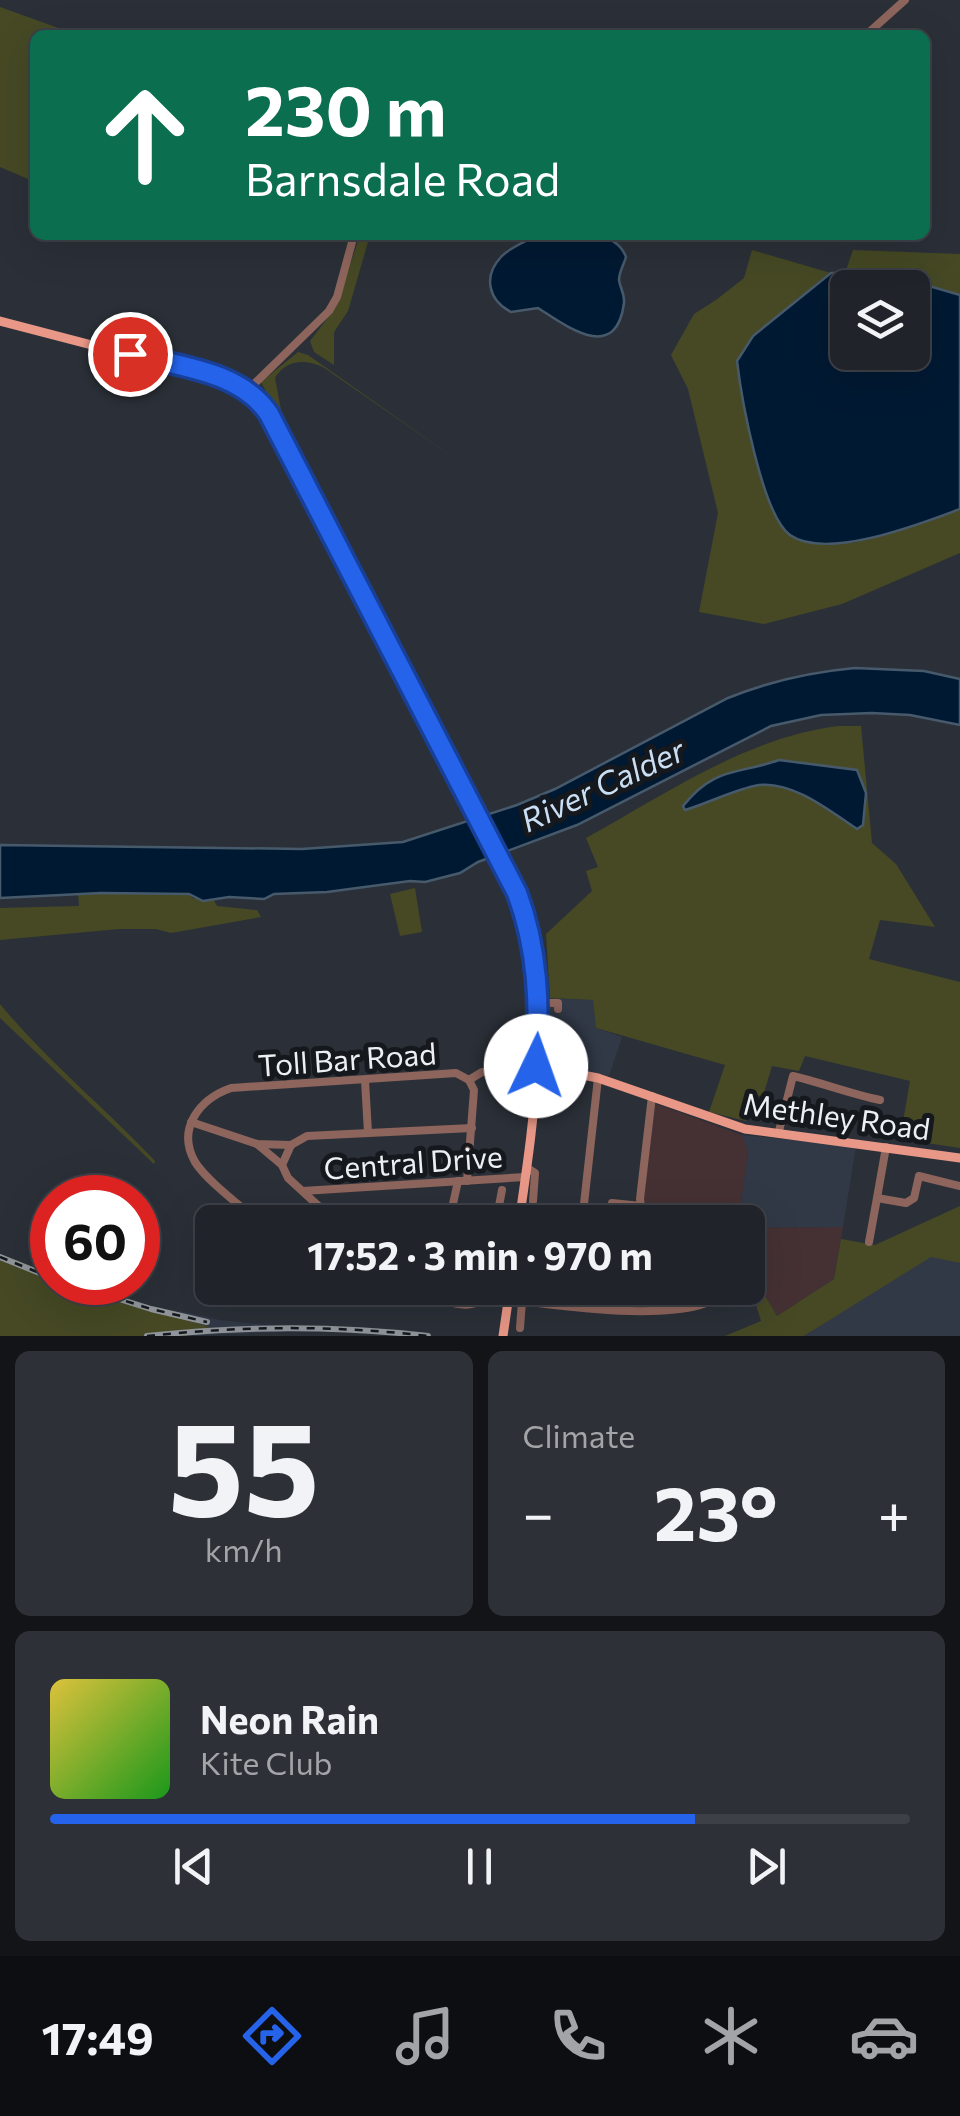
<!DOCTYPE html>
<html lang="en">
<head>
<meta charset="utf-8">
<style>
  :root { --surface:#20242a; --page:#2d3036; --text:#f1f3f6; --muted:#a2a4a8; --line:#3d4147; --accent:#2563eb }
  body { margin:0; font-family:Commissioner,sans-serif; background:var(--page); color:var(--text); height:100vh; display:flex; flex-direction:column; font-size:38px; white-space:nowrap }
  * { box-sizing:border-box; margin:0 }
  p { font-size:32px; color:var(--muted) }
  .icon { flex:none; width:55px; height:55px; fill:none; stroke:currentColor; stroke-width:2; stroke-linecap:round; stroke-linejoin:round }
  .map { position:relative; height:1336px; overflow:hidden }
  .side { display:flex; flex-direction:column; gap:15px; padding:15px; background:#121417; flex:1 }
  .side>* { flex:none }
  .hud { position:absolute; left:30px; top:30px; width:900px; height:210px; border-radius:15px; box-shadow:0 10px 40px #0002,0 0 0 2px var(--line); background:#0b6e4f; color:#fff; overflow:hidden }
  .buttons { position:absolute; left:830px; top:270px; display:grid; gap:20px }
  .buttons a { display:grid; place-items:center; width:100px; height:100px; border-radius:15px; background:var(--surface); box-shadow:0 10px 40px #0002,0 0 0 2px var(--line); font-size:50px }
  .speed { position:absolute; left:30px; top:1175px; display:flex; gap:20px; font-size:50px; font-weight:700; text-align:center }
  .speed>* { display:grid; place-content:center; width:130px; height:130px; border-radius:50%; background:var(--surface); box-shadow:0 10px 40px #0002,0 0 0 2px var(--line); line-height:1 }
  .speed .limit { border:15px solid #d22; background:#fff; color:#111 }
  .pin { position:absolute; display:grid; place-items:center; width:85px; height:85px; color:#fff; margin:-42px; border:5px solid #fff; border-radius:50%; box-shadow:0 2px 10px #0007 }
  .me { position:absolute; width:110px; margin:-55px; rotate:3deg; stroke-linejoin:round; filter:drop-shadow(0 0 8px #0008) }
  .turn { display:flex; align-items:center; gap:35px; height:210px; padding:0 50px; font-size:45px }
  .turn .icon { width:130px; height:130px; stroke-width:2.5 }
  .turn b { display:block; font-size:70px; line-height:85px }
  .big { font-size:75px; font-weight:700; line-height:1.1 }
  .side .tile { flex:1; display:flex; flex-direction:column; justify-content:center; gap:15px; min-width:0; padding:0 35px; border-radius:15px; background:var(--page) }
  .side .dial { align-items:center; gap:0 }
  .dial b { font-size:130px; line-height:1 }
  .song { display:flex; align-items:center; gap:30px }
  .cover { width:120px; height:120px; border-radius:15px; background:linear-gradient(135deg,hsl(50 70% 55%),hsl(120 70% 35%)) }
  .played { height:10px; border-radius:5px; background:linear-gradient(90deg,var(--accent) 75%,var(--line) 75%) }
  .keys { display:flex; justify-content:space-around; direction:ltr }
  .heat { display:flex; justify-content:space-between; align-items:center; font-size:55px; direction:ltr }
  .side .tiles { flex:1; display:grid; gap:15px; grid-template-columns:1fr 1fr }
  .tile:last-child { grid-column:span 2 }
  .trip { position:absolute; left:195px; top:1205px; width:570px; height:100px; border-radius:15px; background:var(--surface); box-shadow:0 10px 40px #0002,0 0 0 2px var(--line); font-weight:700; line-height:100px; text-align:center }
  .dock { display:flex; height:160px; justify-content:space-around; align-items:center; background:#0d0e11; color:var(--muted) }
  .dock .icon { width:70px; height:70px }
  .dock .active { color:var(--accent) }
  .dock b { font-size:45px; color:var(--text) }
  .map>svg:first-child { display:block }
  .built { fill:#313947 }
  .education { fill:#453134 }
  .green { fill:#464924 }
  .water { fill:#001932; stroke:#475a6c; stroke-width:2.5; fill-rule:evenodd }
  .lines { fill:none; stroke-linecap:round; stroke-linejoin:round }
  .minor { stroke:#8d655c; stroke-width:8 }
  .major { stroke:#e99887; stroke-width:9 }
  .rail-casing { stroke:#90959b; stroke-width:6 }
  .rail { stroke:#15181c; stroke-width:2.5; stroke-dasharray:8; stroke-linecap:butt }
  .route-casing { stroke:#184099; stroke-width:25 }
  .route { stroke:#2563eb; stroke-width:18 }
  .labels { text-anchor:middle; dominant-baseline:central; stroke-width:10; stroke-linejoin:round; paint-order:stroke }
  .street-label { font-size:30px; fill:#ecf0f5; stroke:#15181c }
  .water-label { font-size:32px; font-style:italic; fill:#cbdff4; stroke:#15181c }
</style>
</head>
<body>
<div class="map">
<svg width="960" height="1336" viewBox="0 0 960 1336">
  <rect width="100%" height="100%" fill="#2b3038"/>
  <g class="built">
    <path d="M542,998L593,1000L596,1028L622,1037L609,1076L546,1063L541,1051Z"/>
    <path d="M742,1135L856,1146L843,1227L749,1228L741,1202L748,1151Z"/>
    <path d="M931,1256L960,1263V1336H804Z"/>
    <path d="M179,1311L220,1320L283,1327V1332L177,1336L176,1332L209,1327L177,1320Z"/>
  </g>
  <path class="education" d="M656,1104L742,1135L748,1151L741,1202L749,1228L843,1227L834,1279L777,1316L748,1266V1222H659L652,1217L644,1200L652,1108Z"/>
  <g class="green">
    <path d="M0,7L78,35H35V182L0,167Z"/>
    <path d="M360,235H370L348,311L334,332V365L314,352L310,341L336,307Z"/>
    <path d="M752,250L831,273L753,336L853,543L905,529L960,509V553L842,604L764,624L699,612L718,513L688,389L671,355L694,314L716,300L744,278Z"/>
    <path d="M853,250L960,254V295L881,272L845,273Z"/>
    <path d="M298,352L308,355L460,462L323,367C305,359 286,359 275,378L281,410L345,543L261,382Z"/>
    <path d="M839,726H861L872,843L896,864L935,927L880,920L869,959L960,982V1148L900,1139L910,1081L805,1056L799,1071L772,1066L763,1096L752,1095L746,1121L709,1112L725,1065L596,1028L593,1000L550,998L546,934L592,891L586,871L598,867L586,838C664,795 749,736 839,726Z"/>
    <path d="M415,888L422,932L400,936L390,894Z"/>
    <path d="M78,893L189,894L192,898L213,899L217,906L257,910L261,917L171,933L156,929H119L0,940V908L79,906Z"/>
    <path d="M0,1004C47,1061 105,1108 155,1161L154,1164L0,1018Z"/>
    <path d="M960,1206V1263L931,1257L804,1336H725L761,1321L753,1295L736,1288H748V1266L777,1316L834,1279L841,1239L875,1245Z"/>
    <path d="M0,1254L52,1274V1282L76,1283L210,1327L191,1331L187,1336H0Z"/>
  </g>
  <g class="water">
    <path d="M538,235C566,235 614,225 626,257C624,264 619,272 619,280C620,288 625,294 624,303C616,365 565,325 538,308L511,312C488,300 483,276 501,257C510,247 527,241 538,235Z"/>
    <path d="M881,272L960,295V509C922,523 827,561 790,535C762,515 741,396 737,361L753,336L831,273ZM848,288H912V352H848Z"/>
    <path d="M855,668L924,671L960,679V725L910,715L872,713L821,715L771,726L577,825L478,862L460,873L425,882L410,881L327,892L274,894L264,899L229,897L203,901L189,894L101,893L0,898V845L302,849L403,842L517,805L555,789L728,698C770,681 810,672 855,668Z"/>
    <path d="M779,760L857,770L866,793L863,825L857,829C830,811 793,781 759,785C735,789 709,803 685,810L683,806C715,766 737,775 779,760Z"/>
  </g>
  <g class="lines">
    <g class="minor">
      <path d="M866,35L905,0"/>
      <path d="M248,390L329,311L337,297L354,235"/>
      <path d="M538,1003H558V1009"/>
      <path d="M365,1080L368,1133"/>
      <path d="M469,1080L482,1072L517,1071"/>
      <path d="M652,1096L640,1199L641,1206L652,1222"/>
      <path d="M191,1122L257,1144L291,1145"/>
      <path d="M779,1131L793,1076C823,1083 850,1094 880,1100"/>
      <path d="M257,1144L282,1165"/>
      <path d="M291,1145L307,1136L472,1128"/>
      <path d="M291,1145L282,1165L288,1178L336,1222"/>
      <path d="M886,1147L877,1198L906,1203L914,1198L919,1176L960,1186"/>
      <path d="M527,1168L535,1173L533,1201"/>
      <path d="M467,1181L474,1090L469,1080"/>
      <path d="M303,1191L525,1177"/>
      <path d="M259,1222C241,1206 207,1181 195,1162C176,1128 200,1099 231,1088L456,1073L469,1080"/>
      <path d="M307,1222L321,1208"/>
      <path d="M449,1222L458,1181"/>
      <path d="M496,1222L502,1190"/>
      <path d="M530,1222V1221"/>
      <path d="M582,1222L598,1078"/>
      <path d="M611,1222L612,1203L641,1206"/>
      <path d="M869,1242L877,1198"/>
      <path d="M334,1288L351,1294L417,1300L426,1297L435,1288"/>
      <path d="M574,1288L587,1308"/>
      <path d="M430,1293C444,1302 467,1310 482,1300L485,1288"/>
      <path d="M522,1301C564,1306 702,1327 728,1288"/>
      <path d="M520,1328L523,1288"/>
    </g>
    <g class="major">
      <path d="M0,321L230,381L257,398L269,414L522,907C551,1010 534,1119 519,1222"/>
      <path d="M536,1066L598,1078L745,1129L960,1158"/>
      <path d="M503,1336L510,1288"/>
    </g>
    <g class="rail-casing">
      <g id="rail">
        <path d="M0,1257L52,1278"/>
        <path d="M65,1282L151,1309L207,1322"/>
        <path d="M147,1336C241,1326 334,1325 428,1336"/>
      </g>
    </g>
    <use href="#rail" class="rail"/>
  </g>
  <g class="lines">
    <g class="route-casing">
      <path id="route" d="M130,354C177,366 241,371 269,414L517,893C538,949 540,1007 536,1066"/>
    </g>
    <use href="#route" class="route"/>
  </g>
  <g class="labels">
    <g class="street-label">
      <text transform="translate(347 1058) rotate(-4)">Toll Bar Road</text>
      <text transform="translate(837 1115) rotate(8)">Methley Road</text>
      <text transform="translate(413 1161) rotate(-4)">Central Drive</text>
    </g>
    <g class="water-label">
      <text transform="translate(602 784) rotate(-25)">River Calder</text>
    </g>
  </g>
</svg>
<div class="buttons">
<a><svg class="icon" aria-label="layers" viewBox="0 0 24 24"><path d="M12 4l9 5-9 5-9-5zM3 14l9 5 9-5"/></svg></a>
</div>
<div class="speed"><div class="limit">60</div></div>
<div class="pin" style="left:130px;top:354px;background:#d93025"><svg class="icon" aria-label="arrive" viewBox="0 0 24 24"><path d="M6 21V4h12l-3 4 3 4H6"/></svg></div>
<svg class="me" style="left:536px;top:1066px" viewBox="-20 -20 40 40"><circle r="19" fill="#fff"/><path d="M0-13L10 11 0 6-10 11z" fill="#2563eb"/></svg>
<div class="trip">17:52 · 3 min · 970 m</div>
<div class="hud">
<div class="turn"><svg class="icon" aria-label="ahead" viewBox="0 0 24 24"><path d="M12 20V5M6 11l6-6 6 6"/></svg><div><b>230 m</b>Barnsdale Road</div></div>
</div>
</div>
<section class="side">
<div class="tiles">
<div class="tile dial"><b>55</b><p>km/h</p></div>
<div class="tile"><p>Climate</p>
<div class="heat"><a>−</a><b class="big">23°</b><a>+</a></div>
</div>
<div class="tile">
<div class="song"><i class="cover"></i><div><b>Neon Rain</b><p>Kite Club</p></div></div>
<div class="played"></div>
<div class="keys"><svg class="icon" aria-label="previous" viewBox="0 0 24 24"><path d="M18 5L8 12l10 7zM5 5v14"/></svg><svg class="icon" aria-label="pause" viewBox="0 0 24 24"><path d="M8 5v14M16 5v14"/></svg><svg class="icon" aria-label="next" viewBox="0 0 24 24"><path d="M6 5l10 7-10 7zM19 5v14"/></svg></div>
</div>
</div>
</section>
<nav class="dock">
<b>17:49</b>
<svg class="icon active" aria-label="directions" viewBox="0 0 24 24"><path d="M12 3l9 9-9 9-9-9zM9 14v-3h6M13 9l2 2-2 2"/></svg>
<svg class="icon" aria-label="music" viewBox="0 0 24 24"><path d="M9 18V5l10-2v13"/><circle cx="6" cy="18" r="3"/><circle cx="16" cy="16" r="3"/></svg>
<svg class="icon" aria-label="phone" viewBox="0 0 24 24"><path d="M5 4h4l2 5-3 2q2 4 5 5l2-3 5 2v4C11 20 4 13 5 4z"/></svg>
<svg class="icon" aria-label="climate" viewBox="0 0 24 24"><path d="M12 3v18M4 7l16 10M4 17L20 7"/></svg>
<svg class="icon" aria-label="car" viewBox="0 0 24 24"><path d="M5 17H2v-5l4-1 3-4h7l3 4 3 1v5h-3M9 17h6M6 11h13"/><circle cx="7" cy="17" r="2"/><circle cx="17" cy="17" r="2"/></svg>
</nav>
</body>
</html>
